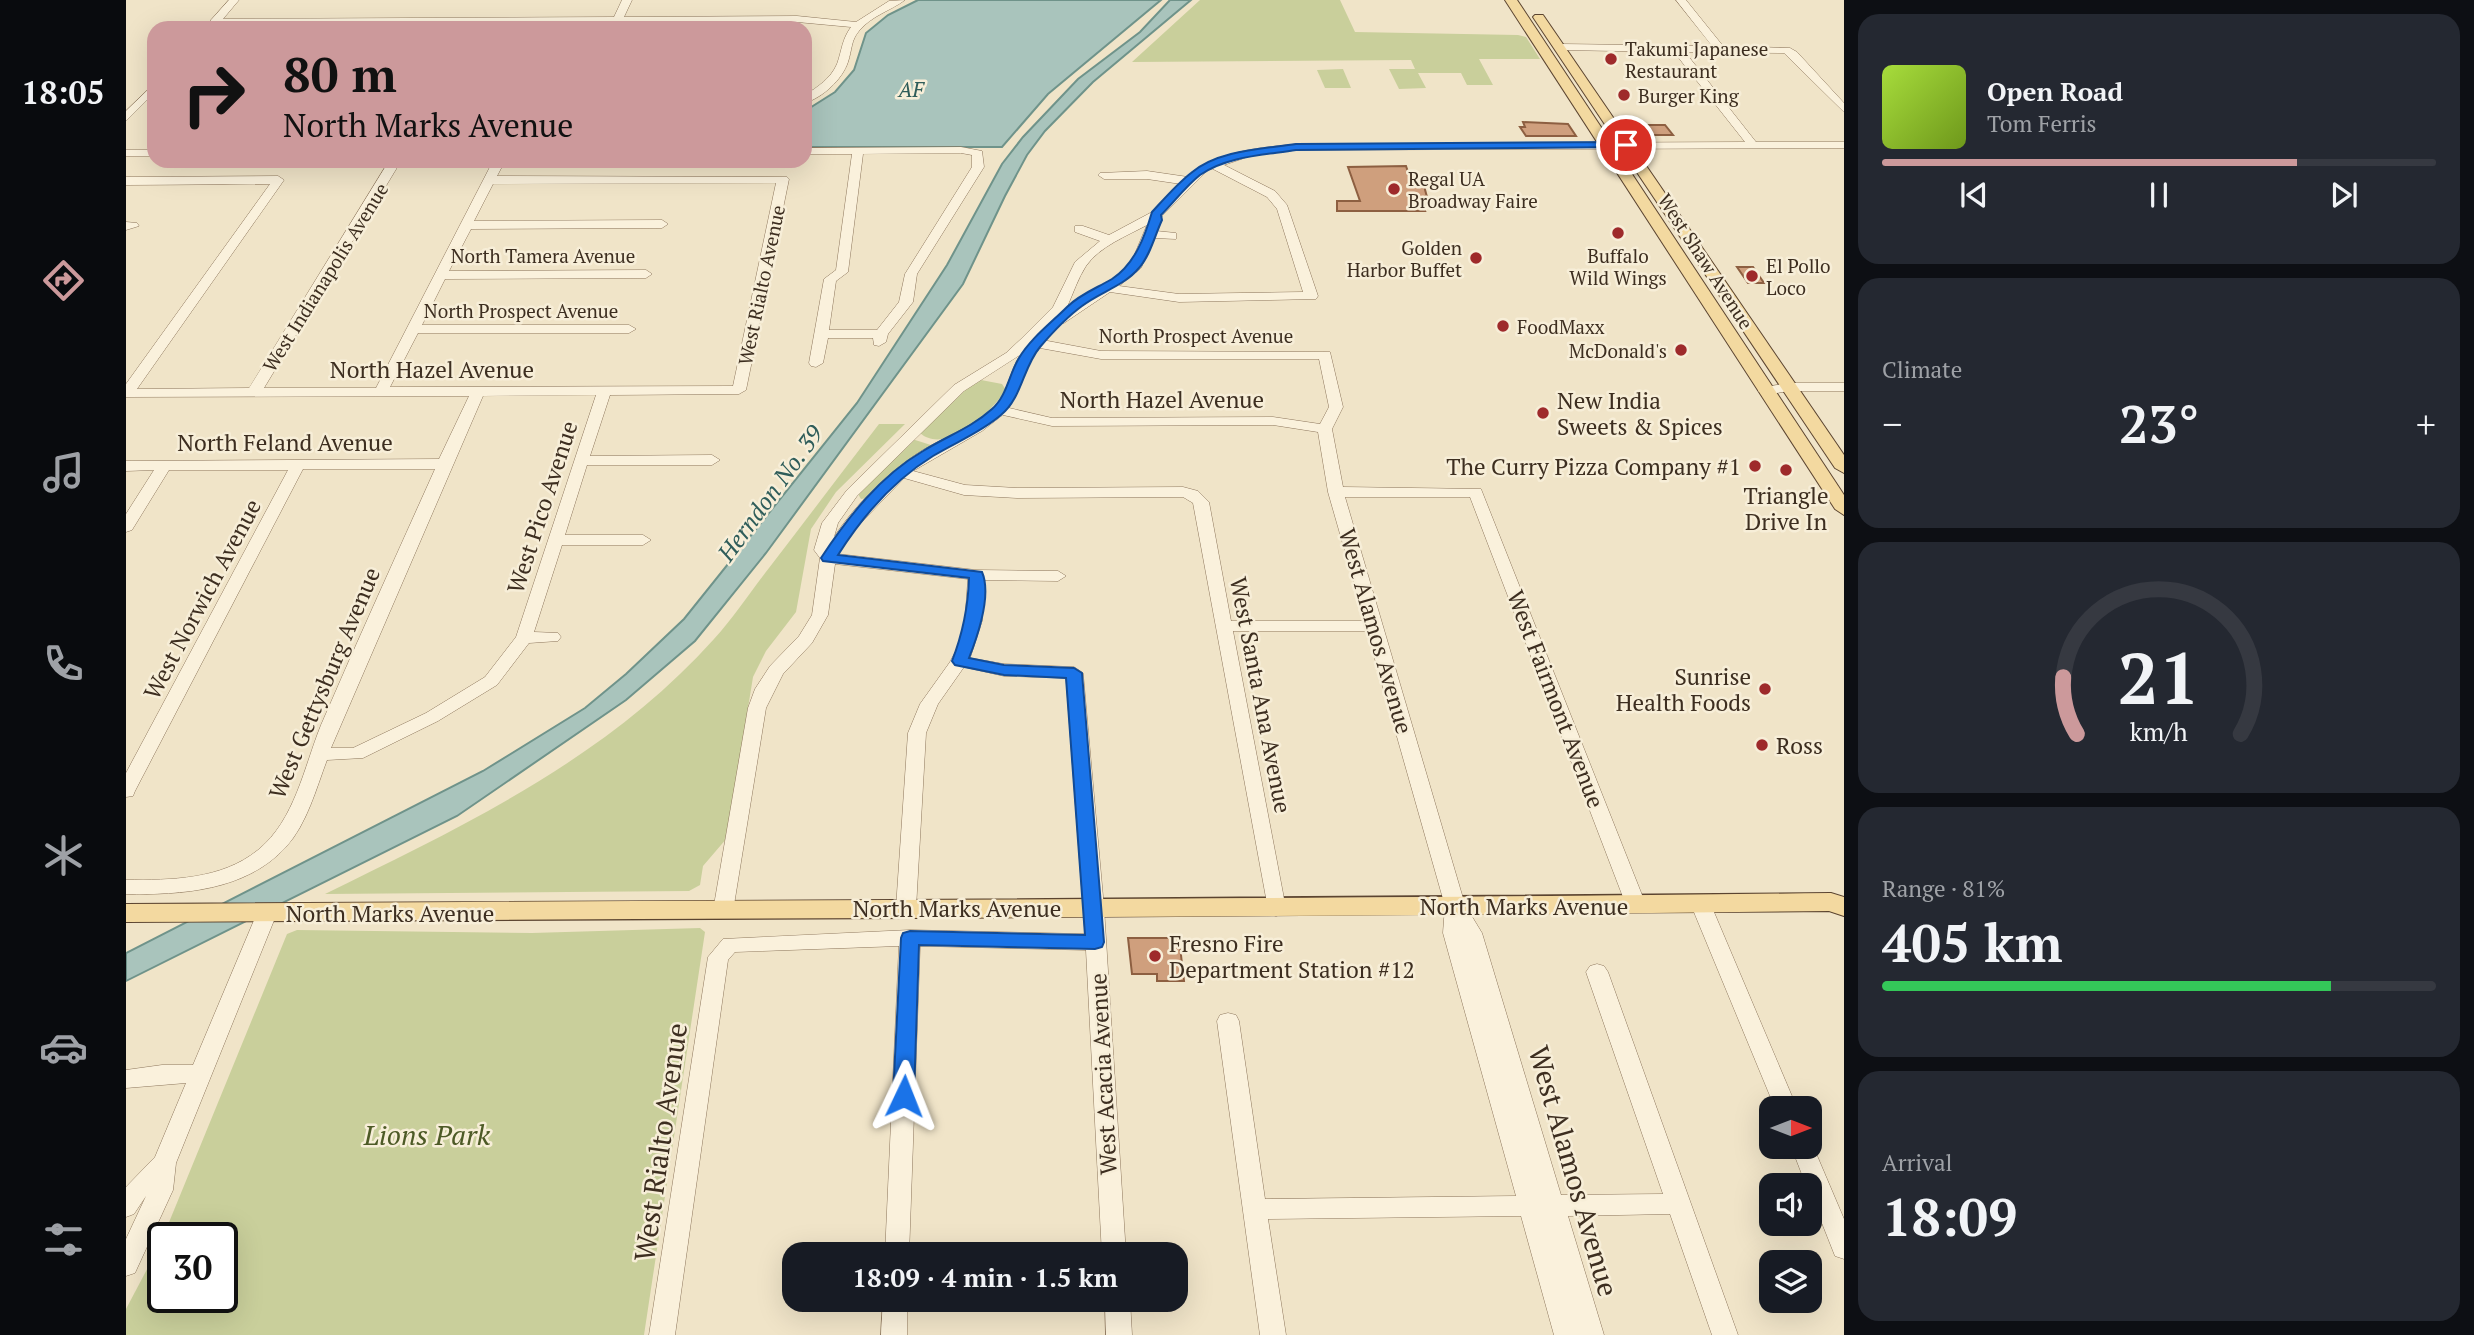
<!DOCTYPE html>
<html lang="en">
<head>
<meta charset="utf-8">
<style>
  :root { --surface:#171b24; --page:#242831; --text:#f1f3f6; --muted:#9ea1a6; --line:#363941; --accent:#cc999b }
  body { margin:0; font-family:"PT Serif",serif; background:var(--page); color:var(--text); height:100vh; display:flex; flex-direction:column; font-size:26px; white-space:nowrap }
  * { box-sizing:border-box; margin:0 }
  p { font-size:23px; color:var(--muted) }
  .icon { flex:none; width:38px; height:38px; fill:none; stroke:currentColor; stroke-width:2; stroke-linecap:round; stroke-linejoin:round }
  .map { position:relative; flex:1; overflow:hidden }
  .drawer { display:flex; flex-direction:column; gap:14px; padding:14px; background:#0d0f14; width:630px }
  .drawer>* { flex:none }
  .hud { position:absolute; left:21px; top:21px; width:665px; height:147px; border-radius:21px; box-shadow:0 7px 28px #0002; background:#cc999b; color:#111; overflow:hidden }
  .needle { width:46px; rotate:90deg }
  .fabs { position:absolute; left:1633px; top:1096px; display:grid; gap:14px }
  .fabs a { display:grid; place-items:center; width:63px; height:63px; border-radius:14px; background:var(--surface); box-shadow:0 7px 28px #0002; font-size:35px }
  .speed { position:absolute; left:21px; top:1222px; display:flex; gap:14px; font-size:35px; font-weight:700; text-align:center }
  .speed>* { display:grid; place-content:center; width:91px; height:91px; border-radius:50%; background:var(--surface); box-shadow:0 7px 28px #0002; line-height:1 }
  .speed .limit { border:4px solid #111; border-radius:10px; background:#fff; color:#111 }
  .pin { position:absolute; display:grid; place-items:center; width:60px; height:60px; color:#fff; margin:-30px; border:4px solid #fff; border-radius:50%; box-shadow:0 2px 7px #0007 }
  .me { position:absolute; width:77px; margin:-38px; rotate:2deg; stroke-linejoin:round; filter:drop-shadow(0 0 5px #0008) }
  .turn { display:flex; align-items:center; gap:24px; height:147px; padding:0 21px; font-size:32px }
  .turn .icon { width:91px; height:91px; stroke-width:2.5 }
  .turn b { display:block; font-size:49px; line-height:60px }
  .big { font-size:52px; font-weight:700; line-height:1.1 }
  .drawer .card { flex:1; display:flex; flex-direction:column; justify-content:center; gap:10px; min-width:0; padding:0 24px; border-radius:21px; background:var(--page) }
  .drawer .dial { align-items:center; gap:0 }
  .dial svg { height:182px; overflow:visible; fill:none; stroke:var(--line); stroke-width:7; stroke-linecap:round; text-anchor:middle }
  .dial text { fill:var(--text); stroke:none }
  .song { display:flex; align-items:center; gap:21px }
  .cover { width:84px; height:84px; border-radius:10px; background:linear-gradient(135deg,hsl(80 70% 55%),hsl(80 70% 35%)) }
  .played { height:7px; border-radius:4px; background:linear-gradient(90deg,var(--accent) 75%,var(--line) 75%) }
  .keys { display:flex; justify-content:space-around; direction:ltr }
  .heat { display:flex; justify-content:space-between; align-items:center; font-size:38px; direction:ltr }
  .charge { height:10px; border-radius:5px; background:linear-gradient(90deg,#34c759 81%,var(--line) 0) }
  .trip { position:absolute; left:656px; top:1242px; width:406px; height:70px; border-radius:21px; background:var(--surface); box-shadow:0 7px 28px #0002; font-weight:700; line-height:70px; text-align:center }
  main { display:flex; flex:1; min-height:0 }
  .menu { display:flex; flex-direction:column; width:126px; justify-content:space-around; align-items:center; background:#090b0e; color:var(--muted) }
  .menu .icon { width:49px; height:49px }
  .menu .selected { color:var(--accent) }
  .menu b { font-size:32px; color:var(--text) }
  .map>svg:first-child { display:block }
  .green { fill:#c9cf9b }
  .water { fill:#a9c4bc; stroke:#6f938a; stroke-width:2 }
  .building { fill:#cf9f7d; stroke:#8d5f41; stroke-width:2 }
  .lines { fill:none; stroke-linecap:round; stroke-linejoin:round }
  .minor-casing { stroke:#8d765c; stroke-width:1 }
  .major-casing { stroke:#5b4430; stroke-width:2 }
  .minor { fill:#faf1dc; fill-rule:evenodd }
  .major { fill:#f3d9a0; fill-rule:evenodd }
  .route { fill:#1a73e8; stroke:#114b97; stroke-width:2 }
  .poi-dot { fill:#9e2a2b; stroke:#f7eed8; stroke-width:2.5 }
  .labels { text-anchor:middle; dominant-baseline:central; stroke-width:5; stroke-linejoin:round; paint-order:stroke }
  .far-poi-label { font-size:19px; fill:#3d2e20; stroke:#f7eed8; text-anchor:start }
  .far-street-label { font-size:19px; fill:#3d2e20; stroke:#f7eed8 }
  .far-water-label { font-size:21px; font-style:italic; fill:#2f5d5a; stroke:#f7eed8 }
  .street-label { font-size:23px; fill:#3d2e20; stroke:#f7eed8 }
  .poi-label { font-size:23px; fill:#3d2e20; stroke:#f7eed8; text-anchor:start }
  .water-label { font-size:24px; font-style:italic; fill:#2f5d5a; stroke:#f7eed8 }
  .near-park-label { font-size:28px; font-style:italic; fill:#4d5a26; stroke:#f7eed8 }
  .near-street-label { font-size:28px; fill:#3d2e20; stroke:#f7eed8 }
</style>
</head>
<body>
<main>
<nav class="menu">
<b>18:05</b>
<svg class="icon selected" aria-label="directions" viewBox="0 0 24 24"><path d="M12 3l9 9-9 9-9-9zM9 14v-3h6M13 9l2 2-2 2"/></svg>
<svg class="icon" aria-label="music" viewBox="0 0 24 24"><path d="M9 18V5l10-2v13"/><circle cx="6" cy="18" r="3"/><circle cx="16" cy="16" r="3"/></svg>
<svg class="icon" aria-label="phone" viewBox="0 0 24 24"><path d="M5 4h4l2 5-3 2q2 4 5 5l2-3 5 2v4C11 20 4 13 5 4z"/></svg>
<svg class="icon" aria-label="climate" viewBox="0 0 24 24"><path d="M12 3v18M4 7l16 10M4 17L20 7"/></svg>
<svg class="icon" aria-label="car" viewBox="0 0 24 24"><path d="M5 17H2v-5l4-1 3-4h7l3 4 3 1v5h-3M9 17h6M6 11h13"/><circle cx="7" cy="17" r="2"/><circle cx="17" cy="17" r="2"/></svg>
<svg class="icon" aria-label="filters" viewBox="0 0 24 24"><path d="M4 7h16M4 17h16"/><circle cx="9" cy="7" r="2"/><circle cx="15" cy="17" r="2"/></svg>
</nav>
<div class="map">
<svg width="1718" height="1335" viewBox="0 0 1718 1335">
  <rect width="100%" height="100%" fill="#f0e4c8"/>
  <g class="green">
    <path d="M1074,0H1214L1229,32L1392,35L1400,37L1414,59H1353L1367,85H1341L1335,73H1292L1300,88L1273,89L1263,69H1289L1285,60L1006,62Z"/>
    <path d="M1217,69L1225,88H1199L1191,70Z"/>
    <path d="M855,380L876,384L880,390C866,411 820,456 794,433L832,395Z"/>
    <path d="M753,424H779L710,492L685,529L670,612L640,651L627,677L601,838L577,866L574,885L563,891L199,894C341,824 480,759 588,639C608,617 625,591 643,568C680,520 716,472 753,424Z"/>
    <path d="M786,439L808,446L742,498L735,499L732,494Z"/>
    <path d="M574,928L579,932L518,1335H0V1309L37,1239V1297H96V1237H37L161,934L171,930L406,933Z"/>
  </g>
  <g class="water">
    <path d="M792,0H1035L922,94L876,147H679V111L709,92L728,70L740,33L762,15Z"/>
    <path d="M1044,0H1065L967,82L919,131L901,155L879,196L837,284L640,553L569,641L500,700L331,816L0,981V953L357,771L459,708L500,674L558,619L731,403L821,265L876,164L897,137L952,79L1014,32Z"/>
  </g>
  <g class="building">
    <path d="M1397,122L1442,124L1450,136H1400L1394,127H1399Z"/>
    <path d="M1516,125H1539L1547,135H1523Z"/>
    <path d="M1280,166L1282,172L1291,176L1298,186L1301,197L1302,205H1296L1299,211H1211V201H1234L1222,167Z"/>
    <path d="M1611,267H1627L1638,283H1622Z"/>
    <path d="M1002,938H1053L1058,981H1031V974H1006Z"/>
  </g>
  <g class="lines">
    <g class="minor-casing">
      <g id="minor">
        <path d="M103,0H113L97,19L488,17L496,0H506L498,17L671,16L730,22L763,1L779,0C764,11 745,16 733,31C725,40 726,50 722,62C716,80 697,97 679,103V95C692,87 705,78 711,64C716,50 716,39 725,27L671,22L91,25L89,28H81L85,20Z"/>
        <path d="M1550,0H1560L1597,46L1664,48L1671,52L1718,103V112L1658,53L1559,52L1630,142H1718V148L1170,150L1124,156L1098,165L1149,191L1161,205L1192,296L1190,299L1053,302L984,292L938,323L928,322L911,339L975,351L1204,352L1217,407L1206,429L1217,487L1355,489L1520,905L1517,910L1510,912L1503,910L1500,905L1344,497H1219L1339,905L1356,933L1435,1195L1537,1194L1460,972L1464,966L1471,964L1478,966L1482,972L1612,1335H1586L1544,1214L1442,1216L1478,1335H1428L1395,1216L1142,1219L1160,1335H1134L1091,1021L1094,1015L1102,1013L1110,1015L1113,1021L1139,1199L1390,1196L1317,933L1319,906L1241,631H1107L1160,909L1157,914L1150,916L1143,914L1067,503L1057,497L891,498L838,495L778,478L729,529L712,554L850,570L932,571L940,576L932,581L858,580L856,621L844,658L878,664L948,667L957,673L978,908L1000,1255H976L960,950L794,946L783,1255H759L773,946L609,952L602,960L549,1335H523L582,957L597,939L784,930L959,934L940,678L878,676L838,667L812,704L800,733L790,908L787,913L780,915L773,913L770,908L782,733L794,704L824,662L834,643L839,621L842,579L709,564L702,615L686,643L657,674L640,708L607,911L604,916L597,918L590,916L587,911L622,708L629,689L644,666L673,636L686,615L694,558L688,550L696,523L721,490L828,385L880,353L895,339L927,307L949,262L974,241L949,232V226H957L983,235L1026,212L1055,184L1021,179H978L972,175L974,173L1021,171L1062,177C1089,151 1133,148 1170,144L1619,142L1548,52L1435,50L1430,47L1435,44L1586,46ZM1087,169L1141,197L1151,209L1177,292L1053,294L993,286L1015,268L1028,238L1050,239V233L1030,231L1036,216L1082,170ZM1021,225L1005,263L989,277L941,307C947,294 952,278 960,266C974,246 1001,236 1021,225ZM914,348L975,359H1193L1203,407L1194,424L1147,417L926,418L883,408L905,360ZM894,355C883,372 882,395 867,408C846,427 821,436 797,450C763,471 730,504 708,537L712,523L731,496L838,391ZM877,415L926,426L1147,425L1192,432L1202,492L1239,621H1105L1083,502L1072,491L1057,487L891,488L839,485L787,471L856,431Z"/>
        <path d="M28,84V93L0,121V111Z"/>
        <path d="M835,147L856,151L858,167L791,274L787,302L762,334L760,342L753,346L748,345L747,338H702L697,363L690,367L685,366L683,363L698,279L710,270L726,154H679V148ZM835,153L846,155V167L779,274L773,302L751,330H703L710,281L722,272L737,154Z"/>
        <rect x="0" y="150" width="28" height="6"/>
        <path d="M263,161H275L138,388H250L367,161H379L371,176L661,177L663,179L620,390L613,394L484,395L464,456L586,455L594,460L586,465H461L439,535H517L525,540L517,545H436L408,632L432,633L435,637L432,641L403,643L371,685L312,721L237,758L201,760C190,789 181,824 160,847C120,891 55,895 0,894V880C45,880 95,880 132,850C169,820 178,767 195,725C232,639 271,554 309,469H177L9,791L7,796L0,797V773L162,470H43L6,530L0,532V514L28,470L0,471V461L313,459L343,396L0,397V384L144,184L0,185V177L152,176L158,180L11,389L123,388ZM650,183L607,386L264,387L292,333H503L510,329L503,325H296L319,279L520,278L526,274L520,270L323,271L345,229L536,228L542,224L536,220L348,221L367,184ZM470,395L390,637L359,677L300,713L227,748H205L357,396Z"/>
        <path d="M0,222L11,223L13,226L0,230Z"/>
        <path d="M1663,383H1718V391H1663L1639,395L1632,391L1634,388Z"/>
        <path d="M1575,898L1582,900L1585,905L1671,1108H1649L1565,905L1568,900Z"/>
        <path d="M141,906L148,908L151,913L50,1163L47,1190L9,1273L0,1276V1239L20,1196L8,1214L0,1217V1187L29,1157L60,1083L0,1088V1070L36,1065H67L131,913L134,908Z"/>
        <path d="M1684,1139L1718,1219V1259L1709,1256L1684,1193V1185H1680L1665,1146H1684Z"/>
        <path d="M757,1300H781V1335H755Z"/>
        <path d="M979,1300H1004L1006,1335H980Z"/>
      </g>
    </g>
    <g class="major-casing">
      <g id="major">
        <path d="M1379,0H1391L1718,495V515L1709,509Z"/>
        <path d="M1409,15H1417L1718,455V473L1709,468L1407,17Z"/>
        <path d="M1705,893L1718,897V916L1703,911C1135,918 568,918 0,922V904C568,900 1137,900 1705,893Z"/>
      </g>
    </g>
    <use href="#minor" class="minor"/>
    <use href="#major" class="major"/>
  </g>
  <path class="route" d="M1500,142L1504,143V147L1170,150C1139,155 1101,156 1074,175C1060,186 1048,202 1035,215L1036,220C1029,235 1024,256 1013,268C998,286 974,292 956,306C941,317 926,333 914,347C897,367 896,398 875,415C854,433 830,442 807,456C768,480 736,517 712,555L856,572C866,595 852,635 843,658L878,665L948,668L956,673L978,942L976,947L969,949L793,945L788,1096L785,1102L778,1105L770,1102L767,1096L775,938L777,933L784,931L959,935L940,678L878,675L829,665L826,661C837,633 842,609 843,578L697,561L695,558C722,517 754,476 797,451C821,436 845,428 866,409C881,396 883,374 893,358C905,338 925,323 941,307C954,294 971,288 986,279C1009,264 1019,236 1026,212C1038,199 1051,184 1065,173C1092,150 1137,149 1170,144Z"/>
  <g class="poi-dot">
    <circle cx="1485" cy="59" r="7"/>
    <circle cx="1498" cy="95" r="7"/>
    <circle cx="1268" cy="189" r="7"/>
    <circle cx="1492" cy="233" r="7"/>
    <circle cx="1350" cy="258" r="7"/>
    <circle cx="1626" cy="276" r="7"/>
    <circle cx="1377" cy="326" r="7"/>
    <circle cx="1555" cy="350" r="7"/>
    <circle cx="1417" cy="413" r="7"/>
    <circle cx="1629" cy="466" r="7"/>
    <circle cx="1660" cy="470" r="7"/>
    <circle cx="1639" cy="689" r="7"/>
    <circle cx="1636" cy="745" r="7"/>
    <circle cx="1029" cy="956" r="7"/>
  </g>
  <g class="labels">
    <g class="far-poi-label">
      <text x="1499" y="48">Takumi Japanese<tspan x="1499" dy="22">Restaurant</tspan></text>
      <text x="1512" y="95">Burger King</text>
      <text x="1282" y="178">Regal UA<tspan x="1282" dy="22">Broadway Faire</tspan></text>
      <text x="1336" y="247" text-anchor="end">Golden<tspan x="1336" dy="22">Harbor Buffet</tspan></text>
      <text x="1492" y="255" text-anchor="middle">Buffalo<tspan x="1492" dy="22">Wild Wings</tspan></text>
      <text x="1640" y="265">El Pollo<tspan x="1640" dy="22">Loco</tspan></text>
      <text x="1391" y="326">FoodMaxx</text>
      <text x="1541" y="350" text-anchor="end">McDonald's</text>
    </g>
    <g class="far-street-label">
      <text x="417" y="255">North Tamera Avenue</text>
      <text transform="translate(1580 261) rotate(57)">West Shaw Avenue</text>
      <text transform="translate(199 277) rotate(-58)">West Indianapolis Avenue</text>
      <text transform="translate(635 285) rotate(-78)">West Rialto Avenue</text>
      <text x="395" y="310">North Prospect Avenue</text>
      <text x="1070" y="335">North Prospect Avenue</text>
    </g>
    <g class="far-water-label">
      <text x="785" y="89">AF</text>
    </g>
    <g class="street-label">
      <text x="306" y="369">North Hazel Avenue</text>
      <text x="1036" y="399">North Hazel Avenue</text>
      <text x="159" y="442">North Feland Avenue</text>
      <text transform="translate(416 507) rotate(-72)">West Pico Avenue</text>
      <text transform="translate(76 599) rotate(-62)">West Norwich Avenue</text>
      <text transform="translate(1250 631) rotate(74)">West Alamos Avenue</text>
      <text transform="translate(198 683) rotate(-67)">West Gettysburg Avenue</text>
      <text transform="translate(1135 695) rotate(79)">West Santa Ana Avenue</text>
      <text transform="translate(1430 699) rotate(69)">West Fairmont Avenue</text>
      <text x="1398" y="906">North Marks Avenue</text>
      <text x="831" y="908">North Marks Avenue</text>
      <text x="264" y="913">North Marks Avenue</text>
      <text transform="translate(977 1074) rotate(-93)">West Acacia Avenue</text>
    </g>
    <g class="poi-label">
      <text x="1431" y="400">New India<tspan x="1431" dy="26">Sweets &amp; Spices</tspan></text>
      <text x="1615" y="466" text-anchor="end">The Curry Pizza Company #1</text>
      <text x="1660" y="495" text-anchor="middle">Triangle<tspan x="1660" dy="26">Drive In</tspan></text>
      <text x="1625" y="676" text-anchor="end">Sunrise<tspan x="1625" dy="26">Health Foods</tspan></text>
      <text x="1650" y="745">Ross</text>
      <text x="1043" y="943">Fresno Fire<tspan x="1043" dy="26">Department Station #12</tspan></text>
    </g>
    <g class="water-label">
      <text transform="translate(644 493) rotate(-54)">Herndon No. 39</text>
    </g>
    <g class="near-park-label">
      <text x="301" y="1134">Lions Park</text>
    </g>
    <g class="near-street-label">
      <text transform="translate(534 1142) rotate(-82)">West Rialto Avenue</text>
      <text transform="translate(1448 1171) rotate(74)">West Alamos Avenue</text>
    </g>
  </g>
</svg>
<div class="fabs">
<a><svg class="needle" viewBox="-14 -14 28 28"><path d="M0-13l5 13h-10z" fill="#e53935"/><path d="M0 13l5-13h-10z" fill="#9ea1a6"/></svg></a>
<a><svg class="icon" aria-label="sound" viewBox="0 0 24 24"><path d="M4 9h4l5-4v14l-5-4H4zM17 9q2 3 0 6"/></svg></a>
<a><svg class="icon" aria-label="layers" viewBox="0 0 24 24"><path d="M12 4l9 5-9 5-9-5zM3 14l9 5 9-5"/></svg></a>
</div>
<div class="speed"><div class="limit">30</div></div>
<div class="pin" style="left:1500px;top:145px;background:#d93025"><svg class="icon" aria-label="arrive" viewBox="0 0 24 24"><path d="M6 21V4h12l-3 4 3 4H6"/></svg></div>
<svg class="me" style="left:778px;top:1096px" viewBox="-20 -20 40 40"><path d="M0-17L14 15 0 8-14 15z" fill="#1a73e8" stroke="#fff" stroke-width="4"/></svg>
<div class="trip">18:09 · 4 min · 1.5 km</div>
<div class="hud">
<div class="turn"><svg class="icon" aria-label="right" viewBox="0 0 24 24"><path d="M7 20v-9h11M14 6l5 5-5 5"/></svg><div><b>80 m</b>North Marks Avenue</div></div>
</div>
</div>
<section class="drawer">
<div class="card">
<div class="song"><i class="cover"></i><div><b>Open Road</b><p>Tom Ferris</p></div></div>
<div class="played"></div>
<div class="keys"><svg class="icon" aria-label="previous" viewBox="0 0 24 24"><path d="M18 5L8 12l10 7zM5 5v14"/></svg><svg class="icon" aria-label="pause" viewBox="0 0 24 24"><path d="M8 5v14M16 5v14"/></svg><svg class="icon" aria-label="next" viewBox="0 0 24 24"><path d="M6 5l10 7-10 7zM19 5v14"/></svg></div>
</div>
<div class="card"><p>Climate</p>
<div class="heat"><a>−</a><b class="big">23°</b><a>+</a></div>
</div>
<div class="card dial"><svg viewBox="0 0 100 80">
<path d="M14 69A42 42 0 1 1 86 69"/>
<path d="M14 69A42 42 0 0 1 8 44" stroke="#cc999b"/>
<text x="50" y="56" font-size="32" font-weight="700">21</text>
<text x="50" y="72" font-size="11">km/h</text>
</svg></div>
<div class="card"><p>Range · 81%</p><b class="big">405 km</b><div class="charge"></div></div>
<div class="card"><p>Arrival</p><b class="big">18:09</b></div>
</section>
</main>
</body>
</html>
